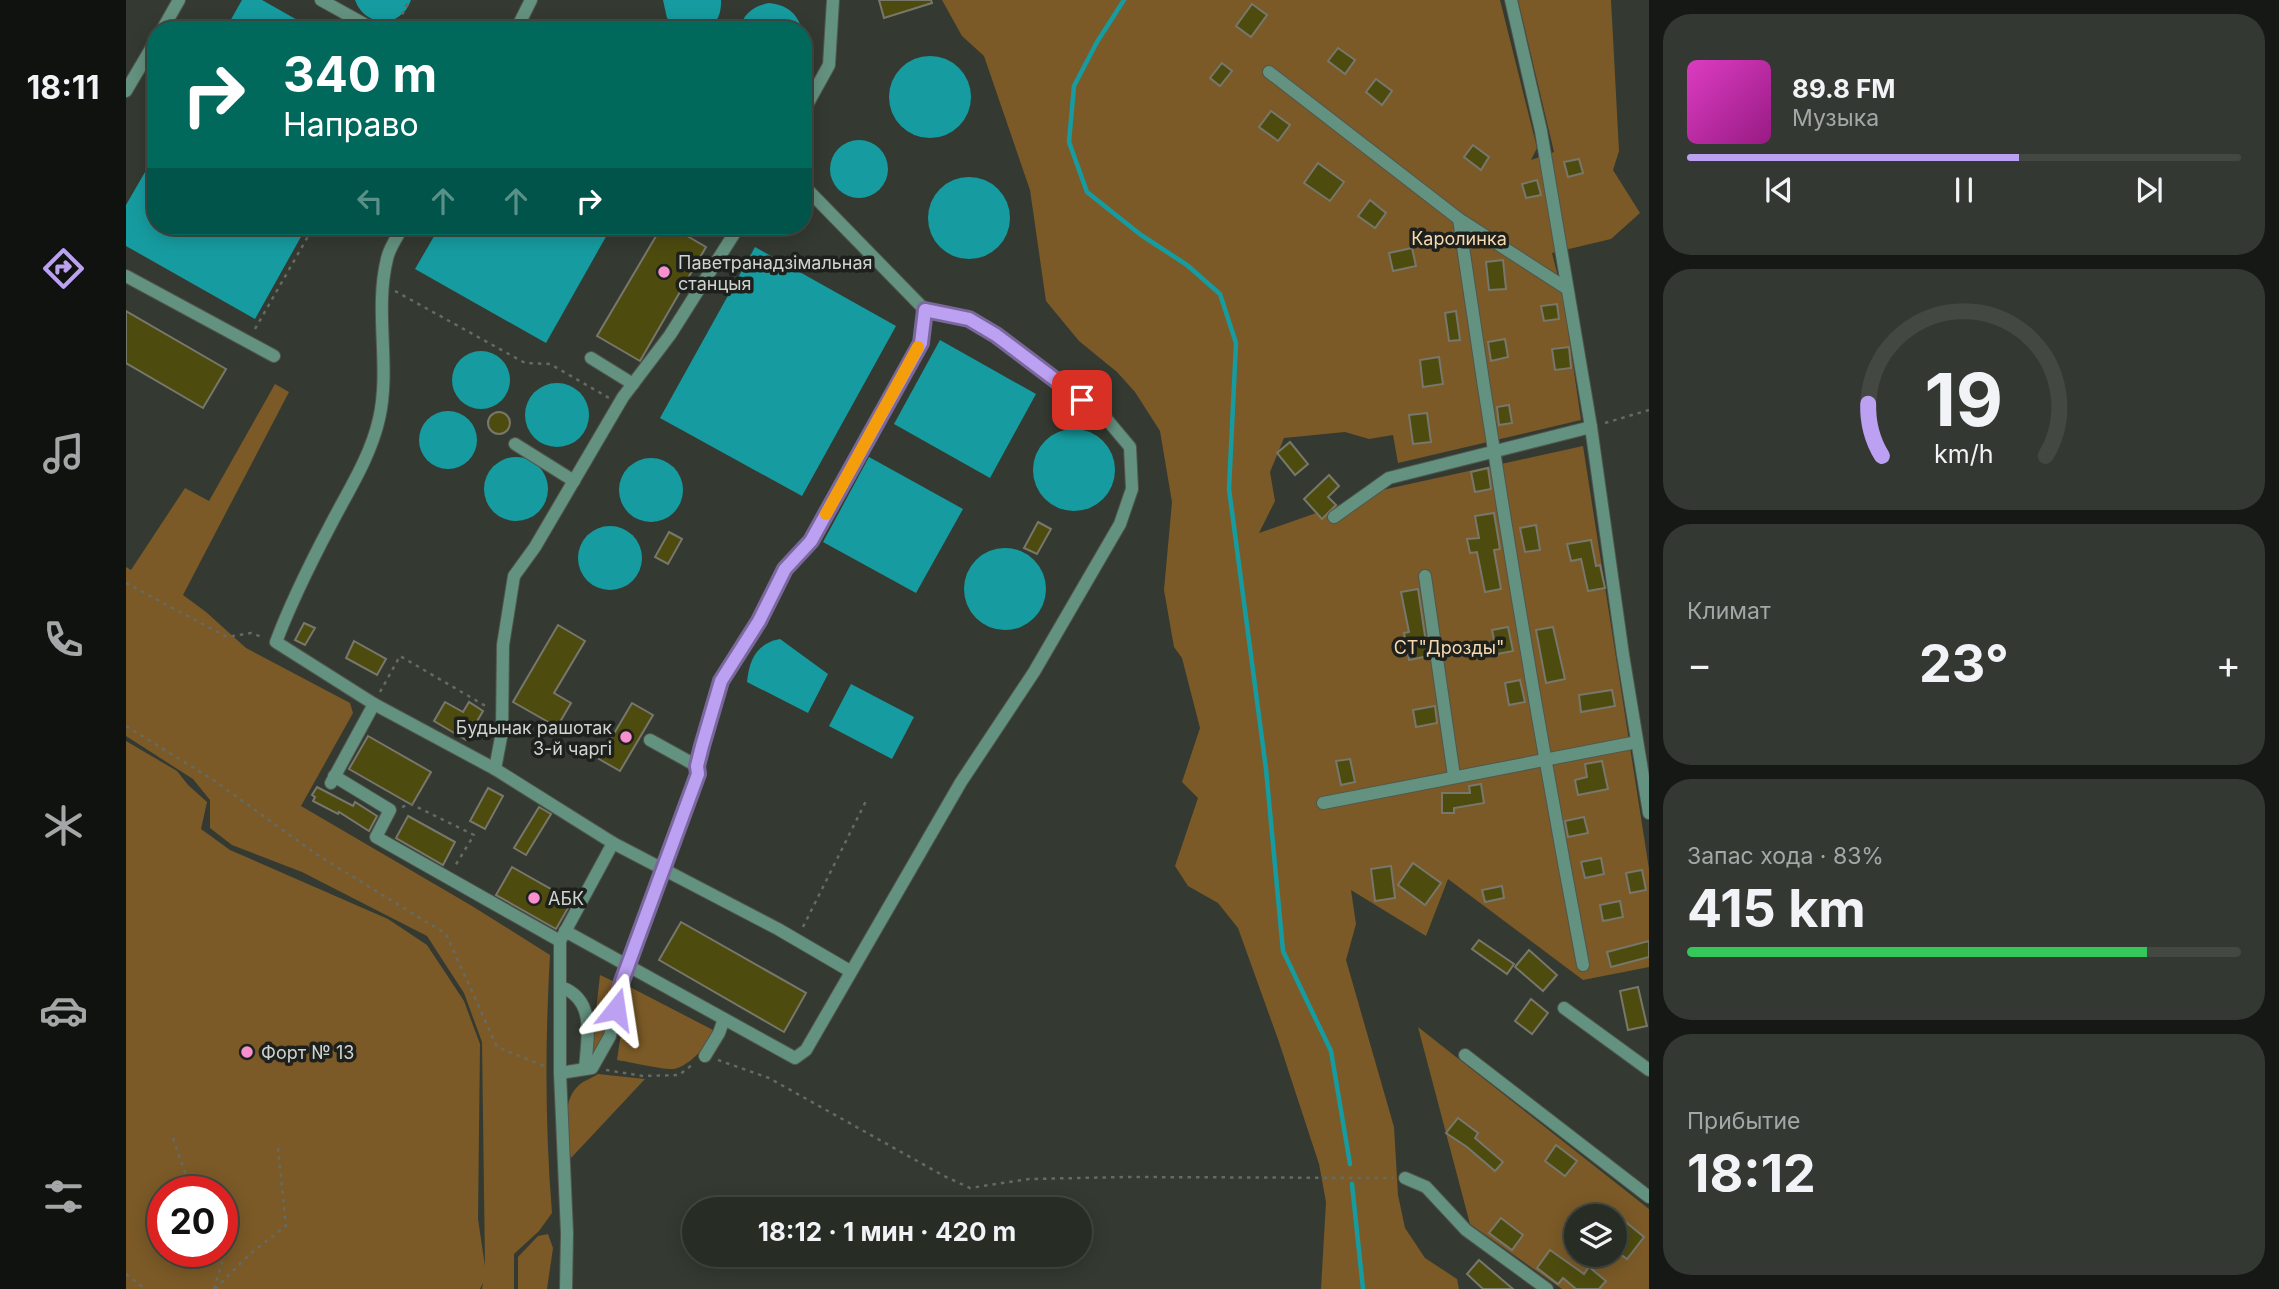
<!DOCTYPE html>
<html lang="ru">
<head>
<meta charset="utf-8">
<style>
  :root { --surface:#272c25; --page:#333832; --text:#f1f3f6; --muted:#a4a7a7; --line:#434842; --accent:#bca0f2 }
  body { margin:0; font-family:Inter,sans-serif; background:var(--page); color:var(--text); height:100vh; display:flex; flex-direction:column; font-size:26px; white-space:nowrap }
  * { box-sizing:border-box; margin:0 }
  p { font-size:23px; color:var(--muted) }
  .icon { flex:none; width:38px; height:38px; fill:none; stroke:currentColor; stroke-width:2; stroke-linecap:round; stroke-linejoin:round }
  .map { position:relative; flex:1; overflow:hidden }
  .side { display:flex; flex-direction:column; gap:14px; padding:14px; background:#151814; width:630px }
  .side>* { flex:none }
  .banner { position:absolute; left:21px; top:21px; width:665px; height:214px; border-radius:28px; box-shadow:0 4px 18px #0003,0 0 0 2px var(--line); background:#00695c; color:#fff; overflow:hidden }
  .buttons { position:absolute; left:1438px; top:1204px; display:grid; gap:14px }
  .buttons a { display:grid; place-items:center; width:63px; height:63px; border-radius:50%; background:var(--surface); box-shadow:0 4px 18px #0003,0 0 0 2px var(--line); font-size:35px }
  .speed { position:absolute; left:21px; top:1176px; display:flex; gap:14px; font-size:35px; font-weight:700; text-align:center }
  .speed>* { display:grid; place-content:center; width:91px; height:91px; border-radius:50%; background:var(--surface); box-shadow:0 4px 18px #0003,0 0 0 2px var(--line); line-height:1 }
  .speed .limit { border:10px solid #d22; background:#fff; color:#111 }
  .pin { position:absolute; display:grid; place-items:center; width:60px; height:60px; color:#fff; margin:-30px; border-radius:14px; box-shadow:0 4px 10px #0006 }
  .me { position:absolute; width:77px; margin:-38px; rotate:15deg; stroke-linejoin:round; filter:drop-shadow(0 0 5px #0008) }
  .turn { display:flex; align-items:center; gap:24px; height:147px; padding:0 21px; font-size:32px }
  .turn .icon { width:91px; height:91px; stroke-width:2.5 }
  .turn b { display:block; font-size:49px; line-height:60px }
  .lanes { display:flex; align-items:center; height:66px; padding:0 21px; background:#0003; justify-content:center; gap:35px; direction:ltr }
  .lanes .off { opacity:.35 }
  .big { font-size:52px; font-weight:700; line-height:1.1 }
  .side .card { flex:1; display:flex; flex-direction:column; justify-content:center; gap:10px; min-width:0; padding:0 24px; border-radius:28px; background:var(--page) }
  .side .dial { align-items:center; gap:0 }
  .dial svg { height:182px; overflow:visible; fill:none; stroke:var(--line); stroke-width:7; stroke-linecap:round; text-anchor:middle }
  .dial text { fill:var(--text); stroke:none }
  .song { display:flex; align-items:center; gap:21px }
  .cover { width:84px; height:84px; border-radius:10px; background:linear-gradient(135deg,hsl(310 70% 55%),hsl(310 70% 35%)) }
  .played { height:7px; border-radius:4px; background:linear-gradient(90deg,var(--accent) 60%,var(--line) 60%) }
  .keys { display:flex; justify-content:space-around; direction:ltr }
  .heat { display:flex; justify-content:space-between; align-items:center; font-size:38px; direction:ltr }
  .charge { height:10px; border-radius:5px; background:linear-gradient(90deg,#34c759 83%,var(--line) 0) }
  .trip { position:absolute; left:556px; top:1197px; width:410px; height:70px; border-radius:35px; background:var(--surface); box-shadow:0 4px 18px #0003,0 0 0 2px var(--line); font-weight:700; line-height:70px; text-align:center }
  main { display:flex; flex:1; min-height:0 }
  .menu { display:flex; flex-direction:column; width:126px; justify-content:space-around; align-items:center; background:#10120f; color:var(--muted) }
  .menu .icon { width:49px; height:49px }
  .menu .on { color:var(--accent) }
  .menu b { font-size:32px; color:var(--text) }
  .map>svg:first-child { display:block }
  .green { fill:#7b5a27; fill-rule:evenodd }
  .water { fill:#169ca0 }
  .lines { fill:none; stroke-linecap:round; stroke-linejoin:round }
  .stream { stroke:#169ca0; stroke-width:4.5 }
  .building { fill:#4e4b0f; stroke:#77776c; stroke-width:2 }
  .minor-casing { stroke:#50564d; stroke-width:14 }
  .path { stroke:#656a62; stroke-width:2.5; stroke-dasharray:3.5 5; stroke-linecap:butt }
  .minor { stroke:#649280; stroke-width:12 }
  .route-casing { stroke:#7a689d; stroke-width:18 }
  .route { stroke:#bca0f2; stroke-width:12 }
  .slow { stroke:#f59e0b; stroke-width:12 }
  .poi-dot { fill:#f790cd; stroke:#1d201c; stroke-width:2.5 }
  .labels { text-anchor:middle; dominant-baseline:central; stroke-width:7; stroke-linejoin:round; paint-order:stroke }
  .park-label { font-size:18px; fill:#f6d9af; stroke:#1d201c }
  .poi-label { font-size:18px; fill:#d0d4cf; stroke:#1d201c; text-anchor:start }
</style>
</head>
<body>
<main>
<nav class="menu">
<b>18:11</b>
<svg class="icon on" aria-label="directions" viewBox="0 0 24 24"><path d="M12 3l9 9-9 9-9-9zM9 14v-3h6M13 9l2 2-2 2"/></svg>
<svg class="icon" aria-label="music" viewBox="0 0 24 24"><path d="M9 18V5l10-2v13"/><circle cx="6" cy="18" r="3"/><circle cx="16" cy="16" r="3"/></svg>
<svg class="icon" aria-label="phone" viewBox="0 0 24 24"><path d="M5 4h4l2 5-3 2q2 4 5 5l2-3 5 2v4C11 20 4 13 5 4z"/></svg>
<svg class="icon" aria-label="climate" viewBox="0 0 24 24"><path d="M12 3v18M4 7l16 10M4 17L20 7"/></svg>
<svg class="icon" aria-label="car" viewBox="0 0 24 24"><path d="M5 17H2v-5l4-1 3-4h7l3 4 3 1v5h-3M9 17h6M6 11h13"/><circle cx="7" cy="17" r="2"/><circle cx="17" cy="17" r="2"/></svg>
<svg class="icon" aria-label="filters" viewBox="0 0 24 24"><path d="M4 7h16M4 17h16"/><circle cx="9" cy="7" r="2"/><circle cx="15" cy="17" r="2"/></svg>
</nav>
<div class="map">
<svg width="1523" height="1289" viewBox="0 0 1523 1289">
  <rect width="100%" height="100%" fill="#343a31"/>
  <g class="green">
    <path d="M816,0H1374L1411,148L1405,160L1428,152L1392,0H1485L1493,151L1487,170L1514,213L1485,239L1426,253L1437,296L1455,420L1272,463L1267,435L1243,439L1219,432L1158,438L1144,472L1149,501L1133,533L1256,490L1457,446L1523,869V967L1457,980L1322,879L1300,936L1225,890L1230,924L1220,960L1268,1127L1272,1195L1279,1228L1299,1258L1331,1279L1333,1289H1195L1200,1202L1193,1164L1153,1042L1112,928L1092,903L1062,886L1049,866L1072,798L1056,782L1074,728L1056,658L1048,647L1038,590L1046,502L1034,431L1009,392L991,372L953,341L920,301L904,190L858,56L836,36Z"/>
    <path d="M149,384L163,392L57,595L80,612L120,648L224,703L227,713L175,806L346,906L424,955C419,1041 419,1127 426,1213L413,1231L388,1254V1289H356L357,1283L354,1289H0V741L51,771L62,785L81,802L75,829L104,850L262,919L301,945L338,1001L354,1044L352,1219L359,1266L356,1042L338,993L301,936L176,872L106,845L84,828V800L67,779L0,736V567L5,570L59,488L83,501ZM37,1192H96V1251H37Z"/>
    <path d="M474,975L489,982L480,1035L465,1056Z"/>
    <path d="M502,986L587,1030C583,1044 564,1066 548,1069C538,1070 504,1062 491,1060Z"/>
    <path d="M1292,1027L1523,1209V1289H1436L1344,1224ZM1451,1216H1489V1255H1451Z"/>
    <path d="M472,1074L519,1079L445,1158C440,1137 435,1102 452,1086C457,1081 466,1078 472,1074Z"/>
    <path d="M422,1234L427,1248L421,1289H392V1257L412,1236Z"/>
  </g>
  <g class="water">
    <path d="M116,0H136L189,30H99Z"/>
    <path d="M229,0H285C275,29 239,28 229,0Z"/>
    <path d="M537,0H595C596,29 577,30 555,30L541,18Z"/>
    <path d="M643,3C660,5 671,12 676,30H613C617,14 627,6 643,3Z"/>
    <circle cx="804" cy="97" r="41"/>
    <circle cx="733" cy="169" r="29"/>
    <path d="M30,153V226H181L129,319L0,246V205Z"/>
    <circle cx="843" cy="218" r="41"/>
    <path d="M314,226H486L420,343L289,269Z"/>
    <path d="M629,247L770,326L676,496L534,418Z"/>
    <path d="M814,340L910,394L864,478L768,424Z"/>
    <circle cx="355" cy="380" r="29"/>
    <circle cx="431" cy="415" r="32"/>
    <circle cx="322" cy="440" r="29"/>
    <circle cx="948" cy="470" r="41"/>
    <path d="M743,457L837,509L790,593L697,542Z"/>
    <circle cx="390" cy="489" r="32"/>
    <circle cx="525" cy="490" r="32"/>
    <circle cx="484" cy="558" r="32"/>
    <circle cx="879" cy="589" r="41"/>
    <path d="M654,639L702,674L682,713L621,682C623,660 631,643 654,639Z"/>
    <path d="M725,684L788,717L766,759L703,726Z"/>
  </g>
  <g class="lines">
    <g class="stream">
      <path d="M998,0L971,42L948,86L943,142L961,192L1015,235L1061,265L1094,294L1110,343L1103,489L1140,769L1157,951L1205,1051L1224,1164"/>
      <path d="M1226,1184L1237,1289"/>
    </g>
  </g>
  <g class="building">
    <path d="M753,0H805L806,3L758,18Z"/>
    <path d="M1126,4L1141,15L1125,37L1110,26Z"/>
    <path d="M1212,48L1229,60L1219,74L1202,61Z"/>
    <path d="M1096,63L1106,71L1094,86L1084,78Z"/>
    <path d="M1250,79L1266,91L1256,105L1240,92Z"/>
    <path d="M1145,111L1164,125L1152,141L1133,127Z"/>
    <path d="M1347,145L1363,157L1355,170L1338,157Z"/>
    <path d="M1453,159L1457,173L1442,177L1438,162Z"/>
    <path d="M1192,163L1218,182L1204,201L1178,183Z"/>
    <path d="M1411,180L1415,195L1400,198L1396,184Z"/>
    <path d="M1244,200L1260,213L1249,228L1232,216Z"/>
    <path d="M536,226H544L580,247L514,361L471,336Z"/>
    <path d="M1286,248L1290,266L1267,271L1263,253Z"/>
    <path d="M1377,260L1380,289L1363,290L1360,262Z"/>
    <path d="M1431,304L1433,319L1418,321L1415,306Z"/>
    <path d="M0,311L100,369L77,408L0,363Z"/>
    <path d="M1330,311L1334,340L1323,341L1319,313Z"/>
    <path d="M1379,339L1382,357L1365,361L1362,342Z"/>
    <path d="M1443,347L1445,368L1429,370L1426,349Z"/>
    <path d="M1313,357L1317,384L1297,387L1294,360Z"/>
    <path d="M1383,405L1386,423L1373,425L1371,407Z"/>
    <circle cx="373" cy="423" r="11"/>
    <path d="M1301,413L1305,442L1287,444L1283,415Z"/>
    <path d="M1164,442L1182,464L1169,475L1151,453Z"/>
    <path d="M1362,468L1365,489L1349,492L1345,472Z"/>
    <path d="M1203,475L1213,486L1202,497L1210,505L1196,519L1178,499Z"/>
    <path d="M1368,513L1374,549L1368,550L1375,589L1359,592L1351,552L1344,553L1341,539L1353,538L1349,516Z"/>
    <path d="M912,522L925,529L911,554L898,548Z"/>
    <path d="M1410,525L1414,550L1399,552L1394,528Z"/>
    <path d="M543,532L556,539L542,564L529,557Z"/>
    <path d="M1465,540L1470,566L1474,565L1479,588L1462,591L1455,559L1445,561L1441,544Z"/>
    <path d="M1292,589L1302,656L1283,660L1278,633L1283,632L1275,592Z"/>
    <path d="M178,623L189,628L179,645L169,640Z"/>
    <path d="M432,625L459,641L428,693L445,703L431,727L387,702Z"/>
    <path d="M1382,627L1387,651L1371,654L1366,630Z"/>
    <path d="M1427,627L1439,679L1420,683L1410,630Z"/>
    <path d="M228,641L260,659L251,675L220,658Z"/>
    <path d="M1394,680L1399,702L1383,705L1379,683Z"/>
    <path d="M1486,690L1489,706L1455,712L1453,695Z"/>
    <path d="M319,702L337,712L343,702L357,711L340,740L308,721Z"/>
    <path d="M506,703L527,715L494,771L473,759Z"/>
    <path d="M1309,706L1311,723L1290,727L1287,710Z"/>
    <path d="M242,736L305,772L286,805L223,769Z"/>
    <path d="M1224,759L1229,782L1215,785L1210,761Z"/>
    <path d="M1476,761L1482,789L1452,795L1449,780L1461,777L1459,764Z"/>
    <path d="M1355,784L1358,803L1328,808V813H1316V793H1344L1343,786Z"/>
    <path d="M191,787L227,806L229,802L251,816L243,831L213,812L212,814L187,801L189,797L186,795Z"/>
    <path d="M362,788L377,796L359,829L344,821Z"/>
    <path d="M413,807L425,814L400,855L388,848Z"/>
    <path d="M282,816L329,842L317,865L270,838Z"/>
    <path d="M1458,817L1462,833L1442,837L1439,821Z"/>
    <path d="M1475,858L1478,874L1459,878L1455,862Z"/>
    <path d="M1287,863L1315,883L1299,905L1272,885Z"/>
    <path d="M1265,866L1269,898L1249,901L1245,869Z"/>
    <path d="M386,867L446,901L430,929L370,895Z"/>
    <path d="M1516,870L1520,890L1504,893L1500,873Z"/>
    <path d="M1376,886L1378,898L1359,902L1356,890Z"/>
    <path d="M1494,901L1497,917L1477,921L1474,905Z"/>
    <path d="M555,922L680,993L658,1032L533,960Z"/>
    <path d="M1353,940L1388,964L1381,974L1346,949Z"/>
    <path d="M1523,941V957L1485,967L1481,952Z"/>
    <path d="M1403,950L1431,975L1417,991L1389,967Z"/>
    <path d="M1512,987L1521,1026L1502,1030L1494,991Z"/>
    <path d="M1405,999L1422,1013L1406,1034L1389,1021Z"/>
    <path d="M1332,1118L1352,1133L1349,1138L1377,1162L1369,1171L1341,1147L1320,1133Z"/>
    <path d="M1430,1145L1451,1161L1439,1176L1419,1161Z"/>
    <path d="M1375,1218L1397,1235L1386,1250L1363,1233Z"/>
    <path d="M1496,1219L1518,1237L1501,1259L1489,1250V1227Z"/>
    <path d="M1424,1250L1458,1274L1463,1267L1480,1281L1473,1289H1450L1437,1278L1432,1284L1411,1268Z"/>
    <path d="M1353,1260L1387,1289H1357L1341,1274Z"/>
  </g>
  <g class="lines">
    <g class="minor-casing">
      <g id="minor">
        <path d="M195,0L249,30"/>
        <path d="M1385,0L1415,131L1465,427L1497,655L1523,813"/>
        <path d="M36,30L53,0"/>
        <path d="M390,30L405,0"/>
        <path d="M1143,72L1333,219L1440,288"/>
        <path d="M0,91L30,40"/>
        <path d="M677,112L703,65L707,0"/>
        <path d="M1333,219C1369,469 1410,717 1457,965"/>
        <path d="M277,226C272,236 263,248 261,259C248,311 265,367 253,419C244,458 222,491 204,526C184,564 165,602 150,642L248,704L369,769L487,843L652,929L724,971"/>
        <path d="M0,276L148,356"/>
        <path d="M465,358L507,384"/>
        <path d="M389,444L448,481"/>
        <path d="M1208,517L1263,478L1465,427"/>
        <path d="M1299,576L1328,776"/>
        <path d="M571,766L586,706L595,681L633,621L659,569L685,541L795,343L799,310"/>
        <path d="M369,769L376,732L377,645L388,576L409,547L497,397L544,335L613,226"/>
        <path d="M208,776L264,810L250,837L434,941"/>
        <path d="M205,783L248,704"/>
        <path d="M1197,803L1511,742"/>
        <path d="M439,931L669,1058L680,1050L835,782L908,672L994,524L1006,489L1004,447L978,416L870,335L843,319L799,310L677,185"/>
        <path d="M435,987C471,1000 461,1039 459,1069"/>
        <path d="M1438,1008L1523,1070"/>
        <path d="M1339,1055L1523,1197"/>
        <path d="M579,1056L593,1033L598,1019"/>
        <path d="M434,1073L466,1068L484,1036L496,981L504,965L572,774L571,766L524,740"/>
        <path d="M1279,1178L1300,1187L1340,1230L1421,1289"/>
        <path d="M440,1289L441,1233L434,1073V941L487,843"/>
      </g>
    </g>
    <g class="path">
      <path d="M269,30L283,0"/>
      <path d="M269,291L399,363L424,364L483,398"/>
      <path d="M129,329L188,226"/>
      <path d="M1479,423L1523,410"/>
      <path d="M0,583L101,637L125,633L136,637"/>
      <path d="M254,692L274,656L363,708"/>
      <path d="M0,726L89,781L190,854L320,934L371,1047L421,1067"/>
      <path d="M276,807L285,804L348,835L329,866"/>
      <path d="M677,927L741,799"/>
      <path d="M592,1060L643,1078L818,1176L844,1188L903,1179L1002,1177L1267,1178"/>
      <path d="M480,1070L517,1076L553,1075L567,1064"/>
      <path d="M47,1138L66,1192"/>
      <path d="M0,1274L19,1289"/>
      <path d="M88,1289L98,1256L95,1251"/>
      <path d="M89,1289L125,1253L160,1226L152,1148"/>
    </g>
    <use href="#minor" class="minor"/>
  </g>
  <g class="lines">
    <g class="route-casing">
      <path id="route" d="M490,1009L496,981L572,774L571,766L576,746L595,681L633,621L659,569L685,541L795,343L799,310L843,319L870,335L956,400"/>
    </g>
    <use href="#route" class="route"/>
    <path class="slow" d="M700,514L792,347"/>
  </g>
  <g class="poi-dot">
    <circle cx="538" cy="272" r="7"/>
    <circle cx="500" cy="737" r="7"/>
    <circle cx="408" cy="898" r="7"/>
    <circle cx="121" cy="1052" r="7"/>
  </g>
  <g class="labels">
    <g class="park-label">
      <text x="1333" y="238">Каролинка</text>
      <text x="1323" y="647">СТ"Дрозды"</text>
    </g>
    <g class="poi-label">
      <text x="552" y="262">Паветранадзімальная<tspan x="552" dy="21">станцыя</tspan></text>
      <text x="486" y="727" text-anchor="end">Будынак рашотак<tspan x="486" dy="21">3-й чаргі</tspan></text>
      <text x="422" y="898">АБК</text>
      <text x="135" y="1052">Форт № 13</text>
    </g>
  </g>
</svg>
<div class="buttons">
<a><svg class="icon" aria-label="layers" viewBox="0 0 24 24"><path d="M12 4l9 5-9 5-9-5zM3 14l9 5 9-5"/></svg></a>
</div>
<div class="speed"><div class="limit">20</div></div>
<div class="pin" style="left:956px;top:400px;background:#d93025"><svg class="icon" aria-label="arrive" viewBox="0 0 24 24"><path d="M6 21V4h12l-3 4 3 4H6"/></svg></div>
<svg class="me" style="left:490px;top:1009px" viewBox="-20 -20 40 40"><path d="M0-17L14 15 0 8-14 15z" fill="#bca0f2" stroke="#fff" stroke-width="4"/></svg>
<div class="trip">18:12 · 1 мин · 420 m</div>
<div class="banner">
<div class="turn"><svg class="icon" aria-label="right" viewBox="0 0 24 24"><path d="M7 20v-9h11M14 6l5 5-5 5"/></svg><div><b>340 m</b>Направо</div></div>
<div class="lanes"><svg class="icon off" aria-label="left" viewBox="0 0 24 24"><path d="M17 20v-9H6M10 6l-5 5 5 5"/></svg><svg class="icon off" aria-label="ahead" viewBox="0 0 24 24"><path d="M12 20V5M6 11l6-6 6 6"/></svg><svg class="icon off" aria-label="ahead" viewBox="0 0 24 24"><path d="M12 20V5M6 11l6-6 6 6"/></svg><svg class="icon" aria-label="right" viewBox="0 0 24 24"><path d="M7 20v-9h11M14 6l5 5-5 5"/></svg></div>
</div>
</div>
<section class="side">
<div class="card">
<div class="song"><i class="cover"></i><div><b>89.8 FM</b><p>Музыка</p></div></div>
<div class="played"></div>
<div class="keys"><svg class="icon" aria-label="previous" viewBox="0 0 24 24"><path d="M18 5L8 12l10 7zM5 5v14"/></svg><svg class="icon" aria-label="pause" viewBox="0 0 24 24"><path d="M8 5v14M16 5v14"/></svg><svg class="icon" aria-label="next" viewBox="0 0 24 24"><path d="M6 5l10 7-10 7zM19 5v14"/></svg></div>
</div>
<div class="card dial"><svg viewBox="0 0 100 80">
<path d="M14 69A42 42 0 1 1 86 69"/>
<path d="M14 69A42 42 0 0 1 8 46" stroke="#bca0f2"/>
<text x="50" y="56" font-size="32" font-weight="700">19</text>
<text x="50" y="72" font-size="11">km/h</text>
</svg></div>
<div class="card"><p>Климат</p>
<div class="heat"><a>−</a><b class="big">23°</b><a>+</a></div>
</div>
<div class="card"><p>Запас хода · 83%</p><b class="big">415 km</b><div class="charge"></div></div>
<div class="card"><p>Прибытие</p><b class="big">18:12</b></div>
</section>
</main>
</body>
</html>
